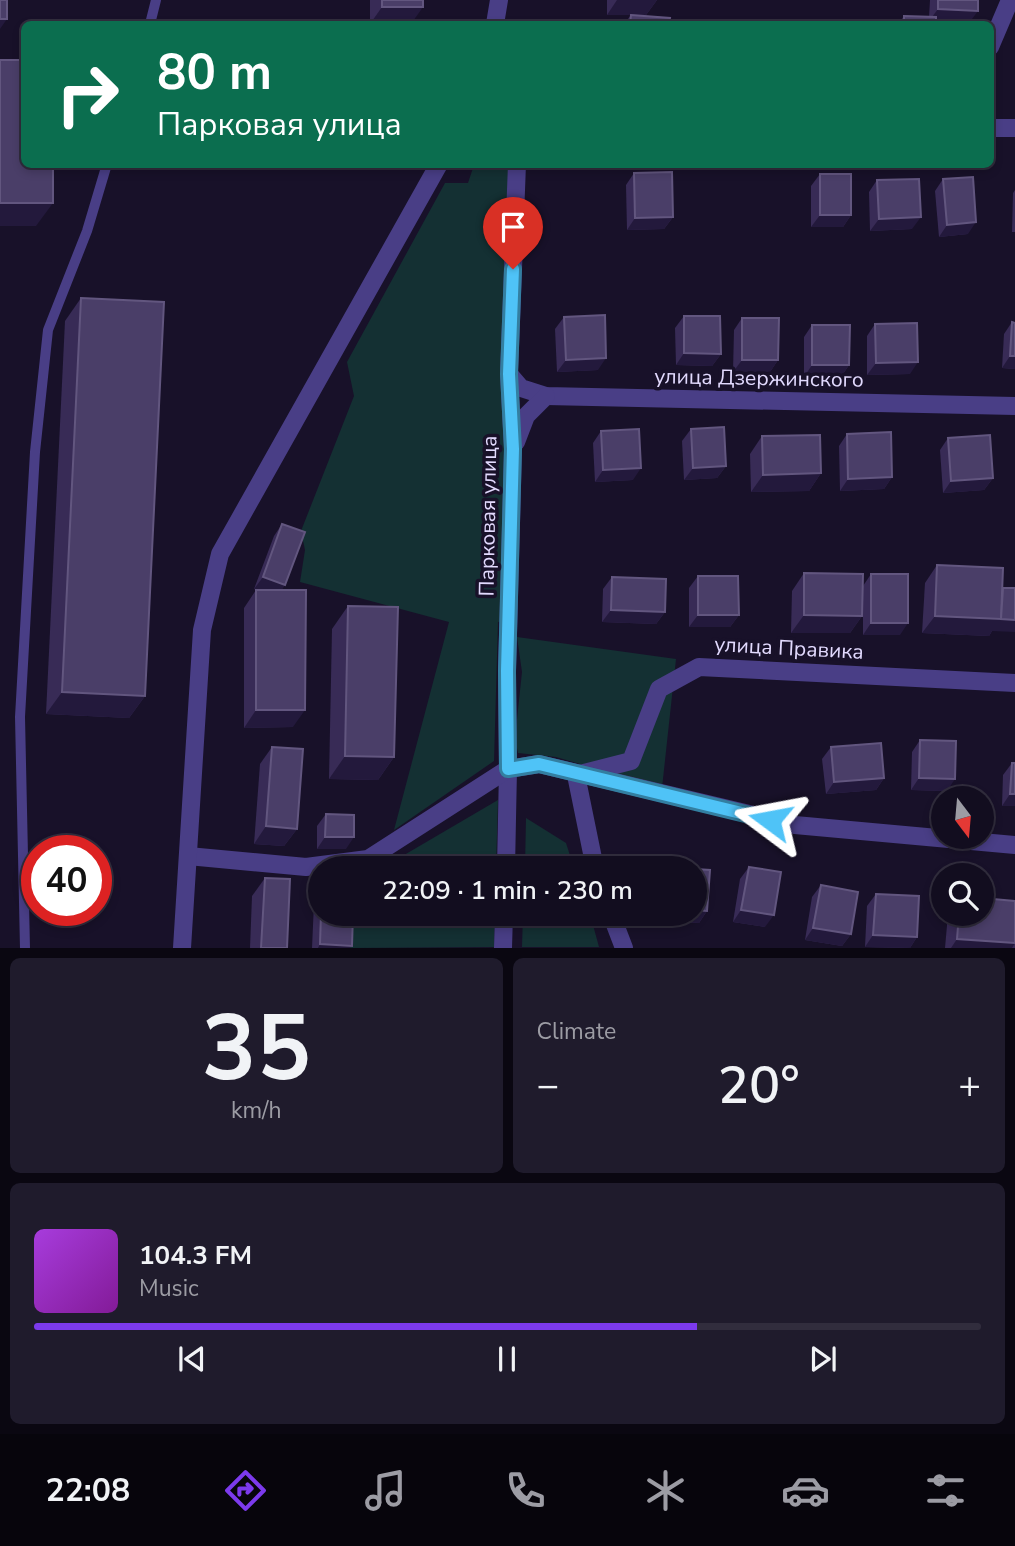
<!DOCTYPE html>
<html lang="en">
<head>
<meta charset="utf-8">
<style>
  :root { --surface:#120d1f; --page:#1f1b2c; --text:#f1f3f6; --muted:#9c9ca4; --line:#312d3d; --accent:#7c3aed }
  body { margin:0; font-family:"Nunito Sans",sans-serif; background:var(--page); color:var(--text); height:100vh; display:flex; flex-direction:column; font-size:26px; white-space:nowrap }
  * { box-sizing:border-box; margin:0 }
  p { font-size:23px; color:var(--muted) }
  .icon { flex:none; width:38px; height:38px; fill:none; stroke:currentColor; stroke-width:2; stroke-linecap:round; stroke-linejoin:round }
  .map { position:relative; height:948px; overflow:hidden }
  .panel { display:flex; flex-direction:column; gap:10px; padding:10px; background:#0a0711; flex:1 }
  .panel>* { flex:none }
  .guide { position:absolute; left:21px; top:21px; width:973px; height:147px; border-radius:10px; box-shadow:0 4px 10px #0003,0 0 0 2px var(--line); background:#0b6e4f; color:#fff; overflow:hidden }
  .needle { width:46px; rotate:164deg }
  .buttons { position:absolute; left:931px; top:786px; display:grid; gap:14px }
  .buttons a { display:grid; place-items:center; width:63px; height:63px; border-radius:50%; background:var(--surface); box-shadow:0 4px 10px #0003,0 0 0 2px var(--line); font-size:35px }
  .speed { position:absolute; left:21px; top:835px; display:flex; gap:14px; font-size:35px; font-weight:700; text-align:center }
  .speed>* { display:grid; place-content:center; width:91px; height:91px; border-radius:50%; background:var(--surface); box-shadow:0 4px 10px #0003,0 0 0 2px var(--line); line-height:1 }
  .speed .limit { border:10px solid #d22; background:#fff; color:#111 }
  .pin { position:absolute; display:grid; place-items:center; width:60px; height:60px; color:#fff; margin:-72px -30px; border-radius:50% 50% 50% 0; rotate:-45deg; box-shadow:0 0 7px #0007 }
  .pin .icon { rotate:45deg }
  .me { position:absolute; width:77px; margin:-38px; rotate:283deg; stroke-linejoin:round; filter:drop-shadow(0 0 5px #0008) }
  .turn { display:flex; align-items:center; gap:24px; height:147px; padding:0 21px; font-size:32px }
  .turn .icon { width:91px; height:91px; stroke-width:2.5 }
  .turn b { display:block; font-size:49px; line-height:60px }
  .big { font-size:52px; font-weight:600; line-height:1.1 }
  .panel .card { flex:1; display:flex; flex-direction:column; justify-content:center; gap:10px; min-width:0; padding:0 24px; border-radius:10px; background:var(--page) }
  .panel .dial { align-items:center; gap:0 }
  .dial b { font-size:91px; line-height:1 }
  .song { display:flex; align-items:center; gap:21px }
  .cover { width:84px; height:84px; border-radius:10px; background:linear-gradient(135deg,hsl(280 70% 55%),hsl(290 70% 35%)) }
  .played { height:7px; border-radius:4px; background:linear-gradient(90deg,var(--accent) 70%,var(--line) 70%) }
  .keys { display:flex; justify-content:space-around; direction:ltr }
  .heat { display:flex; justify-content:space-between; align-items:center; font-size:38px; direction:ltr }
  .panel .tiles { flex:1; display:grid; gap:10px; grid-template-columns:1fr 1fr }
  .card:last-child { grid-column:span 2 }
  .trip { position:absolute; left:308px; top:856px; width:399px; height:70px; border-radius:35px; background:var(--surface); box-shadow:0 4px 10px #0003,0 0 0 2px var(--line); font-weight:600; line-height:70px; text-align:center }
  .menu { display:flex; height:112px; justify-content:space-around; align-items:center; background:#07050c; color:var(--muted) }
  .menu .icon { width:49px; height:49px }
  .menu .current { color:var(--accent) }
  .menu b { font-size:32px; color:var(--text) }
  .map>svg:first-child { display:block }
  .green { fill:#143033 }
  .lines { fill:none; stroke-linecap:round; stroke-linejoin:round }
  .service { stroke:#493e86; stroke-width:10 }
  .minor { stroke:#493e86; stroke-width:18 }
  .tertiary { stroke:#493e86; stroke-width:18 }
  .wall { fill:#382b56 }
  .shaded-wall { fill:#23193c }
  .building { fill:#4a3e68; stroke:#62567f; stroke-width:2 }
  .route-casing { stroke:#337fa1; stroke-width:18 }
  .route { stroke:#4fc3f7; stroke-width:12 }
  .labels { text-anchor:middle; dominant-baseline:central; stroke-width:7; stroke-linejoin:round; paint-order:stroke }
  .street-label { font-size:21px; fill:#e2dafe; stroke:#181129 }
</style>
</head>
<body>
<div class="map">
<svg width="1015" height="948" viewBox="0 0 1015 948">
  <rect width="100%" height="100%" fill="#181129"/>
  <g class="green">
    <path d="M474,165H525L514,473L513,620L498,622L494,761L394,830L449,622L300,582L305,550L301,531L354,396L347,362L445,183H468Z"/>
    <path d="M517,637L676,659L662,788L556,757L518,753L515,738L522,672Z"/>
    <path d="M498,800L496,868H382Z"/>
    <path d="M526,818L566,843L574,868H525Z"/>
    <path d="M350,914H495L494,947L349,948Z"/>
    <path d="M523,914H590L599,947H522Z"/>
  </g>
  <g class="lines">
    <g class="service">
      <path d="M150,24L156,0"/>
      <path d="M25,948L20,717L35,452L48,330L87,231L107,164"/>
    </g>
    <g class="minor">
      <path d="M990,47L1010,0"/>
      <path d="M990,128H1015"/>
      <path d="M509,374L521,388L546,396L1015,406"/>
      <path d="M516,442L526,416L546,396"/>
      <path d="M506,868L508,769L507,672L513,449L509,374L517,164"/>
      <path d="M595,868L576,775L631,761L659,689L699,667L1015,683"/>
      <path d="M611,914L624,948"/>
      <path d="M503,948L504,914"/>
    </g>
    <g class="tertiary">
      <path d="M495,24L499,0"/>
      <path d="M188,856L306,867L368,859L508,769L539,764L795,825L1015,845"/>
      <path d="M182,948L202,630L220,554L439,164"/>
    </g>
  </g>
  <g class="wall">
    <path d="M370,0H423L411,24H370Z"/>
    <path d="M607,0H657L646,15H607Z"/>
    <path d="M930,0H978L969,23L936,21V24H898L904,16L929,17Z"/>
    <path d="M631,15L669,24H624Z"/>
    <path d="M634,173L673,217L664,229L627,230L626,185Z"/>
    <path d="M820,174L851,215L843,227H811V186Z"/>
    <path d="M943,179L968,234L939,237L935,191Z"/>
    <path d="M877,180L912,229L870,231L869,192Z"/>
    <path d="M1015,190V232H1012L1013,193Z"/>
    <path d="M81,298L145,696L129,718L46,714L65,321Z"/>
    <path d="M684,316L721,354L712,366L676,365L675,328Z"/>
    <path d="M564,317L598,370L557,372L555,329Z"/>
    <path d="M742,318L778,360L770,372H733L734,330Z"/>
    <path d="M1012,322L1015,323V369L1002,368L1004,334Z"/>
    <path d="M875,324L910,374L867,375V336Z"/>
    <path d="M812,325L849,365L841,377H804V337Z"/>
    <path d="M691,429L726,466L717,478L684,480L682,441Z"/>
    <path d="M601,431L633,480L595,482L593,443Z"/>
    <path d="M847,434L892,477L884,489L840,491L839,446Z"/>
    <path d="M762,436L821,473L809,491L751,492L750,454Z"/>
    <path d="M948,438L993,478L984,490L943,493L940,450Z"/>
    <path d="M282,524L285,585L281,590L293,727L244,728V608L256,590H258L254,589L274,536Z"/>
    <path d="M937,565L992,631L989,636L922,633L925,583Z"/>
    <path d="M804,573L862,616L850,633H791L792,591Z"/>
    <path d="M871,574L900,635H863V586Z"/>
    <path d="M698,576L739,615L730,627H689V588Z"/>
    <path d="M612,577L665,612L656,624L602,622L603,589Z"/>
    <path d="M348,606L394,757L378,780L329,779L332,629Z"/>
    <path d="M920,740L947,791L911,790L912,752Z"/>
    <path d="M272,747L297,829L284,846L254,844L260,764Z"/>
    <path d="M831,747L884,778L876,790L826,794L822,759Z"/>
    <path d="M1012,763H1015V806H1002L1003,775Z"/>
    <path d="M326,814L346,849H317V826Z"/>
    <path d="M749,867L765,927L733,922L740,879Z"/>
    <path d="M265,878L287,948H250L252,896Z"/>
    <path d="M821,885L851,934L842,946L805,940L812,897Z"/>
    <path d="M320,894V914H353L350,948H312L314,903Z"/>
    <path d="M876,894L917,937L910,948L865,947L867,906Z"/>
    <path d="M1015,901V948H945L948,914H982Z"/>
    <path d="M707,911L699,923L664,921L665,914H695Z"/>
  </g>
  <g class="shaded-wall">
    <path d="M617,0H657L646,15H607Z"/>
    <path d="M382,7H423L411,24H370Z"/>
    <path d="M938,9L978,11L969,23L929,21Z"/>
    <path d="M0,19H7L0,29Z"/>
    <path d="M0,203H53L36,226H0Z"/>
    <path d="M820,215H851L843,227H811Z"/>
    <path d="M673,217L664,229L627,230L635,218Z"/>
    <path d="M921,217L912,229L870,231L879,219Z"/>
    <path d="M976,222L968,234L939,237L947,225Z"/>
    <path d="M684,353L721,354L712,366L676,365Z"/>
    <path d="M1010,356H1015V369L1002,368Z"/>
    <path d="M606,358L598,370L557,372L566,360Z"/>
    <path d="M742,360H778L770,372H733Z"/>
    <path d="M918,362L910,374L867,375L876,363Z"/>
    <path d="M812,365H849L841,377H804Z"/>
    <path d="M726,466L717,478L684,480L693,468Z"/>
    <path d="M641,468L633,480L595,482L603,470Z"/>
    <path d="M821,473L809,491L751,492L763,475Z"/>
    <path d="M892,477L884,489L840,491L848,479Z"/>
    <path d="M993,478L984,490L943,493L951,481Z"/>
    <path d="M263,577L285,585L277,597L254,589Z"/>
    <path d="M611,610L665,612L656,624L602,622Z"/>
    <path d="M698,615H739L730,627H689Z"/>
    <path d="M804,615L862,616L850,633H791Z"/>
    <path d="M935,616L1015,620V632L992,631L989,636L922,633Z"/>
    <path d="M871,623H908L900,635H863Z"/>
    <path d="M62,692L145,696L129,718L46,714Z"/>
    <path d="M256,710H305L293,727L244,728Z"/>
    <path d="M345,756L394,757L378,780L329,779Z"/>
    <path d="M884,778L876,790L826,794L834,782Z"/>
    <path d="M919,778L955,779L947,791L911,790Z"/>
    <path d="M1010,794H1015V806H1002Z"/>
    <path d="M266,826L297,829L284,846L254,844Z"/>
    <path d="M325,837H354L346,849H317Z"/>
    <path d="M695,910L707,911L699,923L664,921L669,914H695Z"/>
    <path d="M741,910L774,915L765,927L733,922Z"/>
    <path d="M813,928L851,934L842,946L805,940Z"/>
    <path d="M873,935L917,937L910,948L865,947Z"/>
    <path d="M957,939L1015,943L1012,948H951Z"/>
    <path d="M320,944L352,946L350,948H318Z"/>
  </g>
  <g class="building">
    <rect x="0" y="0" width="7" height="19"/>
    <rect x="382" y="0" width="41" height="7"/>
    <path d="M938,0H978V11L938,9Z"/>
    <path d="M631,15L670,18L669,24H630Z"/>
    <path d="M904,16L936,17V24H904Z"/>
    <path d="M0,60H24V164H53V203H0Z"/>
    <path d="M672,172L673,217L635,218L634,173Z"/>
    <rect x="820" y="174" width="31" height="41"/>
    <path d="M973,177L976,222L947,225L943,179Z"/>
    <path d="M919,179L921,217L879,219L877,180Z"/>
    <path d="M81,298L164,302L145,696L62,692Z"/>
    <path d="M605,315L606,358L566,360L564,317Z"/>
    <path d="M684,316H720L721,354L684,353Z"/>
    <path d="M742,318H779L778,360H742Z"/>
    <path d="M1012,322L1015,323V356H1010Z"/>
    <path d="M917,323L918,362L876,363L875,324Z"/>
    <path d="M812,325H850L849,365H812Z"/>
    <path d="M724,427L726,466L693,468L691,429Z"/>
    <path d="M639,429L641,468L603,470L601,431Z"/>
    <path d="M891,432L892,477L848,479L847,434Z"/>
    <path d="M820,435L821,473L763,475L762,436Z"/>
    <path d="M990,435L993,478L951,481L948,438Z"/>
    <path d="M282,524L305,532L285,585L263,577Z"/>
    <path d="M937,565L1003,568L1001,619L935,616Z"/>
    <path d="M804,573L863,574L862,616L804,615Z"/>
    <rect x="871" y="574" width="37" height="49"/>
    <path d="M698,576H738L739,615H698Z"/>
    <path d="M612,577L666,579L665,612L611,610Z"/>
    <path d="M1003,588H1015V620L1001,619Z"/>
    <path d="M256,590H306L305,710H256Z"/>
    <path d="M348,606L398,607L394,757L345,756Z"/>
    <path d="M920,740L956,741L955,779L919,778Z"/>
    <path d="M881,743L884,778L834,782L831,747Z"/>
    <path d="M272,747L303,749L297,829L266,826Z"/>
    <path d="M1012,763H1015V794H1010Z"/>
    <path d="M326,814L354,815V837H325Z"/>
    <path d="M749,867L781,872L774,915L741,910Z"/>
    <path d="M695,869L710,870L707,911L695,910Z"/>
    <path d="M265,878L290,879L287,948H261Z"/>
    <path d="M821,885L858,892L851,934L813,928Z"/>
    <path d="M876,894L919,896L917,937L873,935Z"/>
    <path d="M982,898L1015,901V943L957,939L959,914H982Z"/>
    <path d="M321,914H353L352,946L320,944Z"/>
  </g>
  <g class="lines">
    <g class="route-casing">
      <path id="route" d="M513,269L509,374L513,449L507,671L508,769L539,764L770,820"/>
    </g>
    <use href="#route" class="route"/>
  </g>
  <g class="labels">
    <g class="street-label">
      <text transform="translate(759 378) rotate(1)">улица Дзержинского</text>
      <text transform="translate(488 516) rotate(-89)">Парковая улица</text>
      <text transform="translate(789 648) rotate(3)">улица Правика</text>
    </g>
  </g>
</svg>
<div class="buttons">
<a><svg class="needle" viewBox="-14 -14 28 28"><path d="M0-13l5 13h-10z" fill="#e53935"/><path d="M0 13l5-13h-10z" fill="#9c9ca4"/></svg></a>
<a><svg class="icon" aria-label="search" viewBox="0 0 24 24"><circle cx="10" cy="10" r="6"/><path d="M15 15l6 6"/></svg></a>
</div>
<div class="speed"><div class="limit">40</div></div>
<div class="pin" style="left:513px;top:269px;background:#d93025"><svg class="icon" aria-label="arrive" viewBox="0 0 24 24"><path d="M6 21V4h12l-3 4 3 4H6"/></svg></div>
<svg class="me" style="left:770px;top:820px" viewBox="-20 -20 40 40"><path d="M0-17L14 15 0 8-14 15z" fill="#4fc3f7" stroke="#fff" stroke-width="4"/></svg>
<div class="trip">22:09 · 1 min · 230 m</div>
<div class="guide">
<div class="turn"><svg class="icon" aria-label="right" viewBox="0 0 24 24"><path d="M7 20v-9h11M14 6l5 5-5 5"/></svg><div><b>80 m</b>Парковая улица</div></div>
</div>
</div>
<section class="panel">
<div class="tiles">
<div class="card dial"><b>35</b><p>km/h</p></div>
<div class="card"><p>Climate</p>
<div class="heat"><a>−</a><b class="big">20°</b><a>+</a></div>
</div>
<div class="card">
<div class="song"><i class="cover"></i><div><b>104.3 FM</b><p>Music</p></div></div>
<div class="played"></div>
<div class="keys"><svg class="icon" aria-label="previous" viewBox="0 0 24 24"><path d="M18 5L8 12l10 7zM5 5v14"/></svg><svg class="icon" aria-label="pause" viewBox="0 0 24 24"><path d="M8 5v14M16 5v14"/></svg><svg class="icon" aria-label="next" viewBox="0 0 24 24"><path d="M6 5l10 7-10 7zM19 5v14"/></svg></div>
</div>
</div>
</section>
<nav class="menu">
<b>22:08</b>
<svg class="icon current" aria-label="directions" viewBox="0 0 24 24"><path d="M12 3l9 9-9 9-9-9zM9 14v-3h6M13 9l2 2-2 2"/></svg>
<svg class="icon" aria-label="music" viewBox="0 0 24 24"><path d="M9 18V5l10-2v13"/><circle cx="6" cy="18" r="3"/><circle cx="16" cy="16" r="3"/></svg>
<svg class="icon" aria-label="phone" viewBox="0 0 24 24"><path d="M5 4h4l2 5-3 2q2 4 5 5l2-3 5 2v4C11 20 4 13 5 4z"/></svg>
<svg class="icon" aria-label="climate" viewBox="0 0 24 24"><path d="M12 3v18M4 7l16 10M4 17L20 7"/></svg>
<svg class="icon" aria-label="car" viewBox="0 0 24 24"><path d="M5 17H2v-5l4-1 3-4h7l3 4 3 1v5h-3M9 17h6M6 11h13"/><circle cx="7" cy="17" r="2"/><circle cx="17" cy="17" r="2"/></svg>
<svg class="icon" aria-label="filters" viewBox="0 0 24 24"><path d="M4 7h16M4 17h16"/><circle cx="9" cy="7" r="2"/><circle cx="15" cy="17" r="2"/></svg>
</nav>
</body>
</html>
